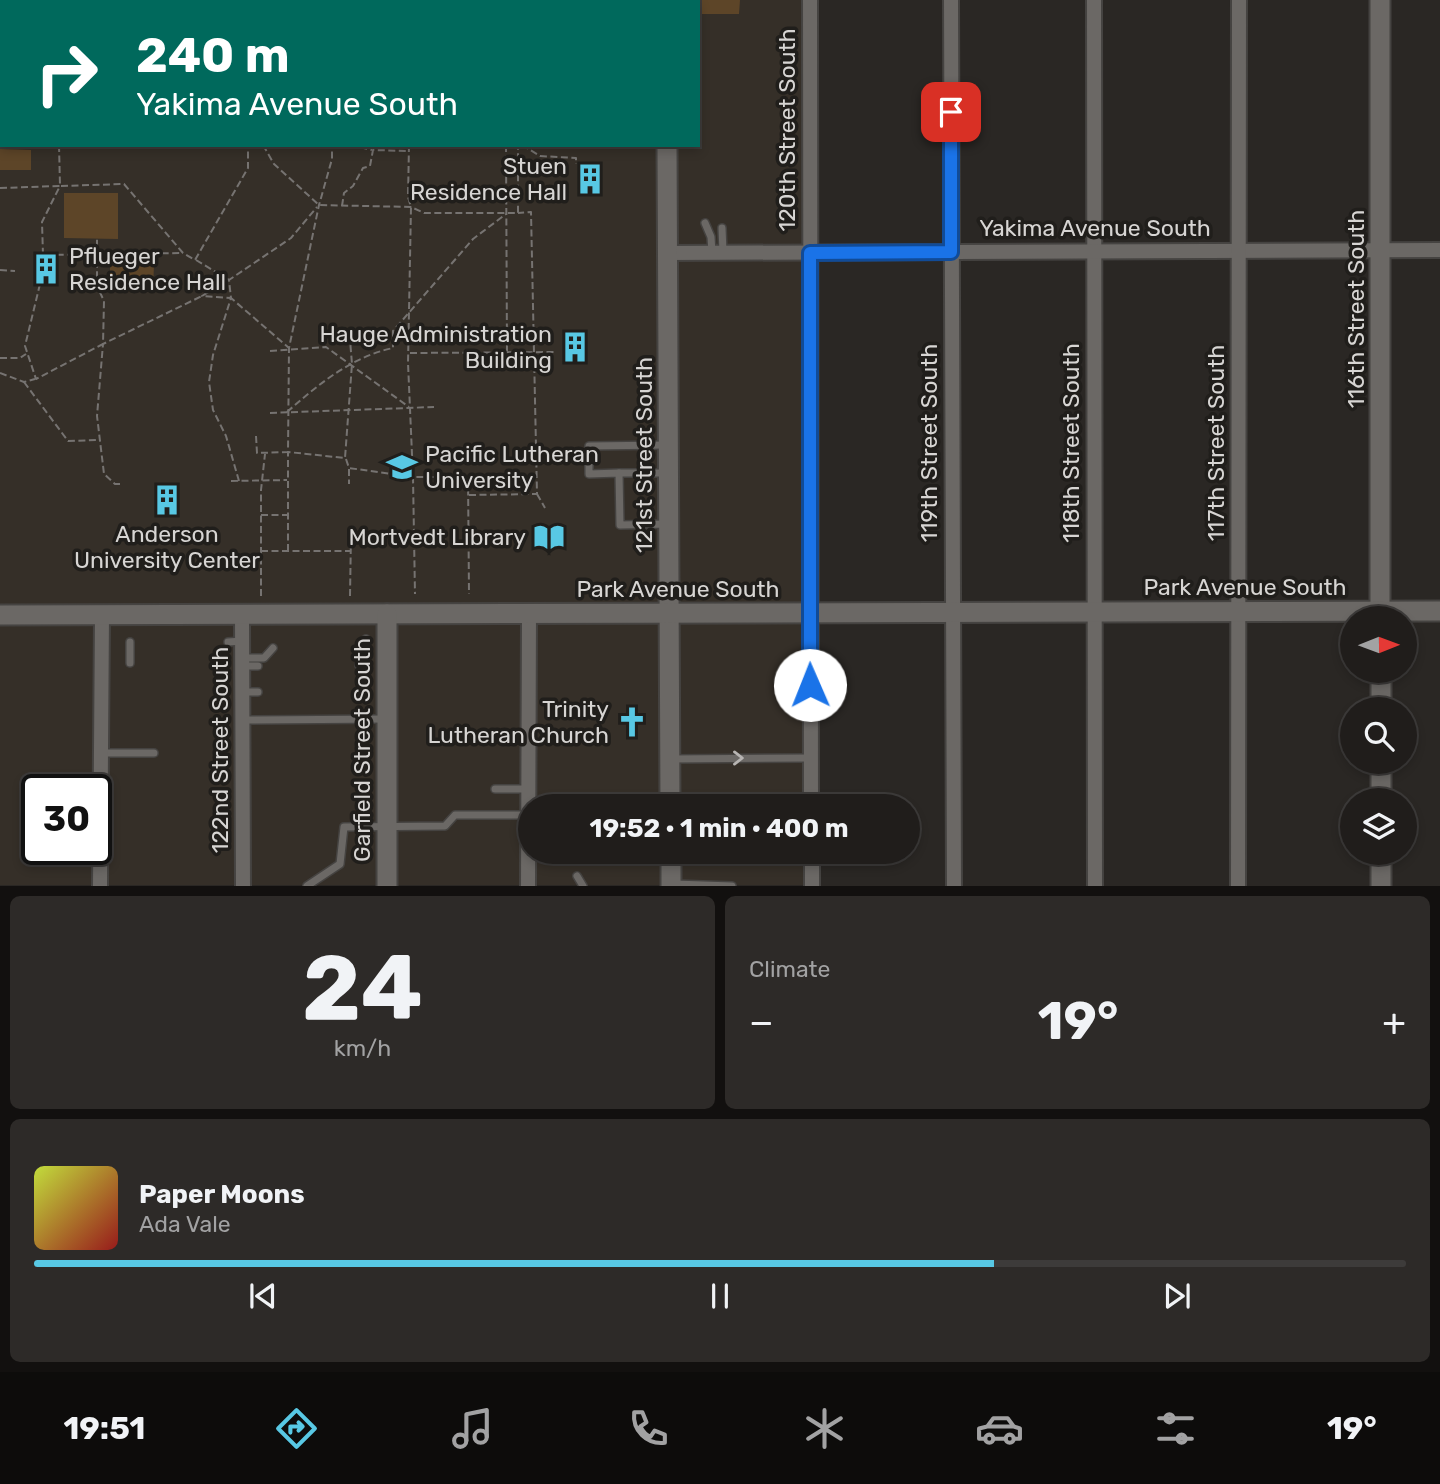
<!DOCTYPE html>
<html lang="en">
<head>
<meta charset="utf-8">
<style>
  :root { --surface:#201d1b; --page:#2d2a28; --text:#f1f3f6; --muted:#a2a2a3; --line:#3d3b3a; --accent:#58c8e4 }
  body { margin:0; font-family:Rubik,sans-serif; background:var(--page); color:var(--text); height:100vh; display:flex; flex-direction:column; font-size:26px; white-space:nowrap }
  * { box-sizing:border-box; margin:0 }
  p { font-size:23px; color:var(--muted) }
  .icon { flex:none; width:38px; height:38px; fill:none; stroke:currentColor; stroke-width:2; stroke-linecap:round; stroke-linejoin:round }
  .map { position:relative; height:886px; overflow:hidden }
  .side { display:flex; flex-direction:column; gap:10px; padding:10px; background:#12100f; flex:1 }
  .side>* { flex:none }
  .guide { position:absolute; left:0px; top:0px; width:700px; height:147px; box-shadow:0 4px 10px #0003,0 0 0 2px var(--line); background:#00695c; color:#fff; overflow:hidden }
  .needle { width:46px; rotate:89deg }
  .tools { position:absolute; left:1340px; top:606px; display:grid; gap:14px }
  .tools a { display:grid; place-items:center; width:77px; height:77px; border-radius:50%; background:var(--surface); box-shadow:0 4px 10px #0003,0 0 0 2px var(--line); font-size:35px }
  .speed { position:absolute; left:21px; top:774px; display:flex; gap:14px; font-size:35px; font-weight:700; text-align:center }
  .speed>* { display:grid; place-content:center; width:91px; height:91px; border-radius:50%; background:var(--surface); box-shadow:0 4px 10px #0003,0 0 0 2px var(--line); line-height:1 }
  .speed .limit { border:4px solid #111; border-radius:10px; background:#fff; color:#111 }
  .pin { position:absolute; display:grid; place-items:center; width:60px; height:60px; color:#fff; margin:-30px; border-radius:14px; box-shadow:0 4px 10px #0006 }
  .me { position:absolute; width:77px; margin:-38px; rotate:359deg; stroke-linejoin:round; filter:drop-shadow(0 0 5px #0008) }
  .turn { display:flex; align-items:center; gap:24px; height:147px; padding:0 21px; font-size:32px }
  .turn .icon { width:91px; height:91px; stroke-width:2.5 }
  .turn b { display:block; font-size:49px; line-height:60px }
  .big { font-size:52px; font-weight:700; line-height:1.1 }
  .side .tile { flex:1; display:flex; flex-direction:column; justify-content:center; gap:10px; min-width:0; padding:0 24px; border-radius:10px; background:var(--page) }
  .side .dial { align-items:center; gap:0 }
  .dial b { font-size:91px; line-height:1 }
  .song { display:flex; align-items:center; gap:21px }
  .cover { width:84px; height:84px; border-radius:10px; background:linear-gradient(135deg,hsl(70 70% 55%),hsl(0 70% 35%)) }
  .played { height:7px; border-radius:4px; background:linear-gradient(90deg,var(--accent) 70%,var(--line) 70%) }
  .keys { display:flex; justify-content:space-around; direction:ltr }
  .heat { display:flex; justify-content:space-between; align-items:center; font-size:38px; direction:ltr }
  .side .tiles { flex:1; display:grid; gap:10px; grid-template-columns:1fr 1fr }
  .tile:last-child { grid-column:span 2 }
  .trip { position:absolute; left:518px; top:794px; width:402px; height:70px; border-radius:35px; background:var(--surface); box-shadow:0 4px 10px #0003,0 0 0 2px var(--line); font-weight:700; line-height:70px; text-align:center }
  .tab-bar { display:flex; height:112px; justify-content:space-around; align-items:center; background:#0d0c0b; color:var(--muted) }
  .tab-bar .icon { width:49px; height:49px }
  .tab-bar .active { color:var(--accent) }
  .tab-bar b { font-size:32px; color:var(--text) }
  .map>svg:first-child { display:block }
  .built { fill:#352f28; fill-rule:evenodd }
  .green { fill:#5d4528 }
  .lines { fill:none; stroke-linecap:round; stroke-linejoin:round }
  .lane-casing { stroke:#454341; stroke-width:10 }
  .street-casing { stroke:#454341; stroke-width:18 }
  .secondary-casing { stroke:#454341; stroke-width:23 }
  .path { stroke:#767371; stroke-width:2; stroke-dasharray:7 3.5; stroke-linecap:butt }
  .lane { stroke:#6b6865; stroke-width:7 }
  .street { stroke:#6b6865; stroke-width:14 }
  .secondary { stroke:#6b6865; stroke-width:19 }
  .oneway { stroke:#b7b4b2 }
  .route-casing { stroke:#114b97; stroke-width:18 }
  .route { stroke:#1a73e8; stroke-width:12 }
  .labels { text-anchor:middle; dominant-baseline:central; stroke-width:7; stroke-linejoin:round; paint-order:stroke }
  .street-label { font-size:23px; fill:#d7d5d3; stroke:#201e1b }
  .poi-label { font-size:23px; fill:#d7d5d3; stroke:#201e1b; text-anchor:end }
</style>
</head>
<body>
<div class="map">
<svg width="1440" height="886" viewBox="0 0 1440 886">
  <rect width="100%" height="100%" fill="#2a2724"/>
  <path class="built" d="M0,0H802L807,807H530V852H807V885H0ZM2,2H698V145H2ZM37,789H96V849H37Z"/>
  <g class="green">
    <path d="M685,0H740L739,14H698V2Z"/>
    <path d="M0,149L31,150V170H0Z"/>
    <path d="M64,193H118V239L64,238Z"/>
    <path d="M110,264H154L153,292H110Z"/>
  </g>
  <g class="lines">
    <g class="lane-casing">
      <g id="lane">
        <path d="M705,223L711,237L712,253"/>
        <path d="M722,228L723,252"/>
        <path d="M666,445L589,446V474L619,473L620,525L668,524"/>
        <path d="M619,473H667"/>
        <path d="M130,642V663"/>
        <path d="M228,642L242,641"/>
        <path d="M242,658H264L273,648"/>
        <path d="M359,665L365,658L366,639"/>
        <path d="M243,666H258"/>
        <path d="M243,692H258"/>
        <path d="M243,720L386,719"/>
        <path d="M101,753H154"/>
        <path d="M670,759L811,758"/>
        <path d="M495,789H528"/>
        <path d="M577,876L583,886"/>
        <path d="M674,884L732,886"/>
        <path d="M307,886L340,864L344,827L445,826L455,815H528"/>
      </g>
    </g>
    <g class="street-casing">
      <g id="street">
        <path d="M810,0L811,807"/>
        <path d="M951,0L954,886"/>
        <path d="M1094,0L1095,886"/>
        <path d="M667,253L1440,250"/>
        <path d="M242,615L243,886"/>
        <path d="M812,852V886"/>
        <path d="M100,886L102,615"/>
        <path d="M528,886L529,614"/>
        <path d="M1238,886L1239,0"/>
      </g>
    </g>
    <g class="secondary-casing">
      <g id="secondary">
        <path d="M1380,0V618"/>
        <path d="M667,2V0"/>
        <path d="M667,145L670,807"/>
        <path d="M0,615L1440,611"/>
        <path d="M1381,670V709"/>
        <path d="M1381,761V800"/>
        <path d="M671,852V886"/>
        <path d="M1381,852V886"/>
        <path d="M387,886V614"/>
      </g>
    </g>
    <g class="path">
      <path d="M93,0V2"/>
      <path d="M129,0L130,2"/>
      <path d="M332,0V2"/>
      <path d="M516,0L517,2"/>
      <path d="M126,2L127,0"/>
      <path d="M294,2V0"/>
      <path d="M404,2V0"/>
      <path d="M506,2V0"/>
      <path d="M528,2L529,0"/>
      <path d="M544,2V0"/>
      <path d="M0,114H2"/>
      <path d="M59,145L60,186L124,184L183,253L195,260L248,168V145"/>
      <path d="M263,145L274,164L319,205L411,207L424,213H518V145"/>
      <path d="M350,145L372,150"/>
      <path d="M409,145L408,197L411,207L408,363L413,477H468L469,594"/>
      <path d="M506,145L507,353"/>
      <path d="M522,145L540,156L576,158V164"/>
      <path d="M0,188L60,186L42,222L43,255L182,253"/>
      <path d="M342,206L344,193L353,186L363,168L370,166L373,150L406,151"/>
      <path d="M196,260L229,280L202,296L231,298L229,280L291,238L317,207"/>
      <path d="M0,270L15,271"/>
      <path d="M40,284L25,346L36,379L103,344L104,301L97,286V239"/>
      <path d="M270,351L326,347L409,407"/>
      <path d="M410,353L555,352"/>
      <path d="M0,358H20L26,354"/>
      <path d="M0,373L24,382L35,379"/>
      <path d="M24,382L68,441L99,440"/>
      <path d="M287,412C319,384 351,357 393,348V331L473,239L506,214"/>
      <path d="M270,413L434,407"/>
      <path d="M256,436L257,453L288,452L289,348L319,205L332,159V145"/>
      <path d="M346,459L349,468L413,477L415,594"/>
      <path d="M349,469V484"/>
      <path d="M231,481L287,480"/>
      <path d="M239,481L226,436L213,410L209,382L213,355L231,298L289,348"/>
      <path d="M120,484H115L104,474L97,416L103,344L202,296"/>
      <path d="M537,494L545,508"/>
      <path d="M469,495L537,494L531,212L518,213"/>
      <path d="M261,515H287"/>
      <path d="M261,551H350"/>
      <path d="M288,551V452L345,458L352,364L350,340"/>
      <path d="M261,596V490L265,454"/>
      <path d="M350,596L351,535"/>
    </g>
    <use href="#lane" class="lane"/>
    <use href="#street" class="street"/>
    <use href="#secondary" class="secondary"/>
  </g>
  <defs><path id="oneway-chevron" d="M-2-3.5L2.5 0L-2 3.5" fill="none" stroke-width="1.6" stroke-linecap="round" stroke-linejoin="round" transform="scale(1.75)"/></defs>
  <use class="oneway" href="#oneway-chevron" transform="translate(738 758)"/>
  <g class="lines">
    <g class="route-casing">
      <path id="route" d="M810,685V253L951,252V112"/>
    </g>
    <use href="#route" class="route"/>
  </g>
  <defs>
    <g id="building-bare" transform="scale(2.415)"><path d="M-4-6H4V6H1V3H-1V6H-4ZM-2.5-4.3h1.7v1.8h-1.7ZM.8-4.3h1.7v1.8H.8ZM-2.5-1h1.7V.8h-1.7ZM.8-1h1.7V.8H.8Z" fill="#58c8e4" stroke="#201e1b" stroke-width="2.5" paint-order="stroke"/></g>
    <g id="university-bare" transform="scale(2.415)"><path d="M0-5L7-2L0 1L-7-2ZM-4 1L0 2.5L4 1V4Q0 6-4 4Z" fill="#58c8e4" stroke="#201e1b" stroke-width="2.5" paint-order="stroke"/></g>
    <g id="library-bare" transform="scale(2.415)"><path d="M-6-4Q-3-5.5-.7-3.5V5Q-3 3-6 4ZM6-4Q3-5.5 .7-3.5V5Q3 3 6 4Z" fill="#58c8e4" stroke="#201e1b" stroke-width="2.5" paint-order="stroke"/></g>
    <g id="church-bare" transform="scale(2.415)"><path d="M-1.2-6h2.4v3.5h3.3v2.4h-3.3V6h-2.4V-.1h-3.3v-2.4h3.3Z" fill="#58c8e4" stroke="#201e1b" stroke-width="2.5" paint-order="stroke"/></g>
  </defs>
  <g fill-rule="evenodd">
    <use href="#building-bare" x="590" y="179"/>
    <use href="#building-bare" x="46" y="269"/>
    <use href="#building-bare" x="575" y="347"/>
    <use href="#university-bare" x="402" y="467"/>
    <use href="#building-bare" x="167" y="500"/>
    <use href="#library-bare" x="549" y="537"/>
    <use href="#church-bare" x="632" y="722"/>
  </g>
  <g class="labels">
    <g class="street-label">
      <text transform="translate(787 130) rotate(-90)">120th Street South</text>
      <text x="1095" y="228">Yakima Avenue South</text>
      <text transform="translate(1356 309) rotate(-90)">116th Street South</text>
      <text transform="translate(929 443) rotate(-90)">119th Street South</text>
      <text transform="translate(1071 443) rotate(-90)">118th Street South</text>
      <text transform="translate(1216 443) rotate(-90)">117th Street South</text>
      <text transform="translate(644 455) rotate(-90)">121st Street South</text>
      <text x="1245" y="587">Park Avenue South</text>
      <text x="678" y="589">Park Avenue South</text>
      <text transform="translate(220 750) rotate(-90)">122nd Street South</text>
      <text transform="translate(362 750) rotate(-90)">Garfield Street South</text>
    </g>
    <g class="poi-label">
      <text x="567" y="166">Stuen<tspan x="567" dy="26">Residence Hall</tspan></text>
      <text x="69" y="256" text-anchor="start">Pflueger<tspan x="69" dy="26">Residence Hall</tspan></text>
      <text x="552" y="334">Hauge Administration<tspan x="552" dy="26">Building</tspan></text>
      <text x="425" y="454" text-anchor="start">Pacific Lutheran<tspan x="425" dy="26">University</tspan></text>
      <text x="167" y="534" text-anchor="middle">Anderson<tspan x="167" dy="26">University Center</tspan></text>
      <text x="526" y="537">Mortvedt Library</text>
      <text x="609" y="709">Trinity<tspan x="609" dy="26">Lutheran Church</tspan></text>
    </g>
  </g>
</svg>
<div class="tools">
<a><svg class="needle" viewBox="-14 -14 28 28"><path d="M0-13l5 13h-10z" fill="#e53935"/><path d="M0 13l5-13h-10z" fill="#a2a2a3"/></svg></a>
<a><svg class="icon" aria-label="search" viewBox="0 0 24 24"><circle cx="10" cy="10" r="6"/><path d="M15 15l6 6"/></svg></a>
<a><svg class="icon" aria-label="layers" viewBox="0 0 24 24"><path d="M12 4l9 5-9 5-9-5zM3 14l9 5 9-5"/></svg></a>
</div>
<div class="speed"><div class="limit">30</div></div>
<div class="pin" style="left:951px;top:112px;background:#d93025"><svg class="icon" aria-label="arrive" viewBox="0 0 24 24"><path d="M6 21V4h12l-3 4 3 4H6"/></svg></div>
<svg class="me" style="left:810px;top:685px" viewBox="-20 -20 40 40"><circle r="19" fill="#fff"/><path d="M0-13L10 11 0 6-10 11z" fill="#1a73e8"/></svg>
<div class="trip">19:52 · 1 min · 400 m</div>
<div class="guide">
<div class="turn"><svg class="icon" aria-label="right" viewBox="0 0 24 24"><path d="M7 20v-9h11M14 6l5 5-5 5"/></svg><div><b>240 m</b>Yakima Avenue South</div></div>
</div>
</div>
<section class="side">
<div class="tiles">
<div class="tile dial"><b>24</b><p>km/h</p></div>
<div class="tile"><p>Climate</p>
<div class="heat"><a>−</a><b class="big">19°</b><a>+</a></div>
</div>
<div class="tile">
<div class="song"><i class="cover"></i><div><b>Paper Moons</b><p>Ada Vale</p></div></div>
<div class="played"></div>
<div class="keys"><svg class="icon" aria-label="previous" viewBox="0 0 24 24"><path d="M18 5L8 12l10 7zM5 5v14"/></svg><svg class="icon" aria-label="pause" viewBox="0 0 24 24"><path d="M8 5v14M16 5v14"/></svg><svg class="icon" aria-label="next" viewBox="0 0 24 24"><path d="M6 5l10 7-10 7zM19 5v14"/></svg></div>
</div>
</div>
</section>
<nav class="tab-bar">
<b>19:51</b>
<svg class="icon active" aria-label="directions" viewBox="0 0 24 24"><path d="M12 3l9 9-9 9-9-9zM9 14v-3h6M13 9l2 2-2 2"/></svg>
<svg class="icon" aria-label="music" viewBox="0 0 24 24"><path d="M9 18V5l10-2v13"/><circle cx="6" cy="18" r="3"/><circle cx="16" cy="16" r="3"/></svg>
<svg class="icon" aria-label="phone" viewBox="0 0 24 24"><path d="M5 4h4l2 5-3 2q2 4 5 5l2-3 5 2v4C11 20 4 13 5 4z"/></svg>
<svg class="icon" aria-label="climate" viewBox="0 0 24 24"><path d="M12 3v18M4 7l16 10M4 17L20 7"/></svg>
<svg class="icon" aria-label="car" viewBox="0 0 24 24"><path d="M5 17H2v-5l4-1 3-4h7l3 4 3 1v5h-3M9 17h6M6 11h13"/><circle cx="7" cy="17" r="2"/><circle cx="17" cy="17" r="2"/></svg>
<svg class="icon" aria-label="filters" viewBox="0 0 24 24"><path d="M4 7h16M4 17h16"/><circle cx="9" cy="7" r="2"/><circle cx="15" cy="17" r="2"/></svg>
<b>19°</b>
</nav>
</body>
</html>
